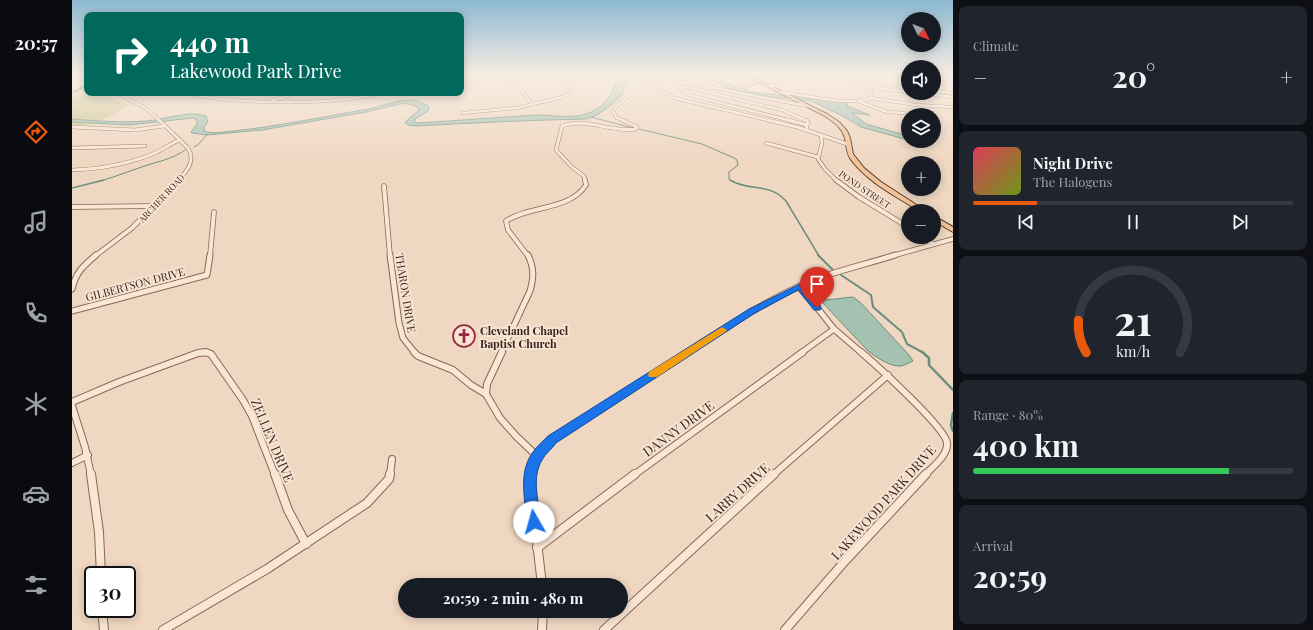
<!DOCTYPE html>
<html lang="en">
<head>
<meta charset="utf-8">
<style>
  :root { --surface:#171b24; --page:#20242c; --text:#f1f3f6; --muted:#9ea1a6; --line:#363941; --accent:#ea580c }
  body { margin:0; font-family:"Playfair Display",serif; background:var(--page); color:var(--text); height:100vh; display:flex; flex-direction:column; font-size:15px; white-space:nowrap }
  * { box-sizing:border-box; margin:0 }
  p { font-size:13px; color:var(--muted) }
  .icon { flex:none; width:22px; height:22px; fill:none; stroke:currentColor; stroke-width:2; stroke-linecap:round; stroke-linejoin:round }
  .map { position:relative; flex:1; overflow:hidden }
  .sheet { display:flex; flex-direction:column; gap:6px; padding:6px; background:#0d0f14; width:360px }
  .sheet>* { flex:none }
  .guide { position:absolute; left:12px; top:12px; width:380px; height:84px; border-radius:8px; box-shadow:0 2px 10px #0003; background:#00695c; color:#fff; overflow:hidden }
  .needle { width:26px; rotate:133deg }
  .fabs { position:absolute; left:829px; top:12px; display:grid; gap:8px }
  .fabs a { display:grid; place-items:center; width:40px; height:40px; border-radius:50%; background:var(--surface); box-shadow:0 2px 10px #0003; font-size:20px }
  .speed { position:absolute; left:12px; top:566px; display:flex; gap:8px; font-size:20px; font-weight:700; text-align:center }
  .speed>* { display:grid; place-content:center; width:52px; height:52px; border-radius:50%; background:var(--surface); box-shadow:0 2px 10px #0003; line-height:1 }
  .speed .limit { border:2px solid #111; border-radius:6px; background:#fff; color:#111 }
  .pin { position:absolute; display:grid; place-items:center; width:34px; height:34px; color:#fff; margin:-41px -17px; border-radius:50% 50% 50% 0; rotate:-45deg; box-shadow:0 0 4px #0007 }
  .pin .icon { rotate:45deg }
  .me { position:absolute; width:44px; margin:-22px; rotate:353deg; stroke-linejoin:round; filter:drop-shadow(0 0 3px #0008) }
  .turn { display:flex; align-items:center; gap:14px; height:84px; padding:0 20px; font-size:18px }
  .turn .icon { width:52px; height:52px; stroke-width:2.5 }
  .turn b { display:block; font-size:28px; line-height:34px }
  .big { font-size:30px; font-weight:700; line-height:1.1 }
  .sheet .tile { flex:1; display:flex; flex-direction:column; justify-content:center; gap:6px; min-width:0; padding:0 14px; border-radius:8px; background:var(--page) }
  .sheet .dial { align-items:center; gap:0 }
  .dial svg { height:104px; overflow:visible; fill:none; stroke:var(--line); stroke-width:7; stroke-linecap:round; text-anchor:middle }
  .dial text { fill:var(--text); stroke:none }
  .song { display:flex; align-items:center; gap:12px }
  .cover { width:48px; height:48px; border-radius:6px; background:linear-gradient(135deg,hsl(350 70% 55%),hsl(80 70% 35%)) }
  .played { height:4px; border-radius:2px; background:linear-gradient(90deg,var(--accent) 20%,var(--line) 20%) }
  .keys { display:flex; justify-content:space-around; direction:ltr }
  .heat { display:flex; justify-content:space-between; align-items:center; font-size:22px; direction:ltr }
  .charge { height:6px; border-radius:3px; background:linear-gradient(90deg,#34c759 80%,var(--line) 0) }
  .trip { position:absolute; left:326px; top:578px; width:230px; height:40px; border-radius:20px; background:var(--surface); box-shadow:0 2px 10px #0003; font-weight:700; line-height:40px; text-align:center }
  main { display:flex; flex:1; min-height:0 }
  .tab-bar { display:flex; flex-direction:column; width:72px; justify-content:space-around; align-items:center; background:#090b0e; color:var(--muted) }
  .tab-bar .icon { width:28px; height:28px }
  .tab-bar .current { color:var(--accent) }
  .tab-bar b { font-size:18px; color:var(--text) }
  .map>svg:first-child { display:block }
  .green { fill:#cdc795 }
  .water { fill:#a4c1b2; stroke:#6b8f7e }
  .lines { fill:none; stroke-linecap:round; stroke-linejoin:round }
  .stream-far3 { stroke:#6b8f7e; stroke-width:1 }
  .stream-far2 { stroke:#6b8f7e; stroke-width:1.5 }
  .stream-far1 { stroke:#6b8f7e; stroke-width:2 }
  .stream { stroke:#6b8f7e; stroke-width:2.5 }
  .minor-far5-casing { stroke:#886858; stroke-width:3.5 }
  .minor-far4-casing { stroke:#886858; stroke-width:4 }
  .minor-far3-casing { stroke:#886858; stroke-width:5.5 }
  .minor-far2-casing { stroke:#886858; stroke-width:7 }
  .minor-far1-casing { stroke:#886858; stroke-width:8 }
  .minor-casing { stroke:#886858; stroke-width:10 }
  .primary-casing { stroke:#56372d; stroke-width:2 }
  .minor-far5 { stroke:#f9e6d4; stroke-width:2.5 }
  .minor-far4 { stroke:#f9e6d4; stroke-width:3 }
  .minor-far3 { stroke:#f9e6d4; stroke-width:4 }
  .minor-far2 { stroke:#f9e6d4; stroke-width:5 }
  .minor-far1 { stroke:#f9e6d4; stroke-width:6 }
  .minor { stroke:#f9e6d4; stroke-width:8 }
  .primary { fill:#f3c398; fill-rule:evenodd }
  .rail-casing { stroke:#38241d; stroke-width:1.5 }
  .rail { stroke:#f6e3d1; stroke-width:1; stroke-dasharray:3; stroke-linecap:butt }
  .route { fill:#1a73e8; stroke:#114b97 }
  .slow { fill:#f59e0b }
  .labels { text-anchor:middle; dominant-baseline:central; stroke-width:4; stroke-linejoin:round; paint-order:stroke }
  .far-street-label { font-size:9px; fill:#38241d; stroke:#f6e3d1 }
  .street-label { font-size:11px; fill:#38241d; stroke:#f6e3d1 }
  .poi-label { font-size:11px; font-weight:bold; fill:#38241d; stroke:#f6e3d1; text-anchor:start }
  .near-street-label { font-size:13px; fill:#38241d; stroke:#f6e3d1 }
</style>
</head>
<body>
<main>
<nav class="tab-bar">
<b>20:57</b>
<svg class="icon current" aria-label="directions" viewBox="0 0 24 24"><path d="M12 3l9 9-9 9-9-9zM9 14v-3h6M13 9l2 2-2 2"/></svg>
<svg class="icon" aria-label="music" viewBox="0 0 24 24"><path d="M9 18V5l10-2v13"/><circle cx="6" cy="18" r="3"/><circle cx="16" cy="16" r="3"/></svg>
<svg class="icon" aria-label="phone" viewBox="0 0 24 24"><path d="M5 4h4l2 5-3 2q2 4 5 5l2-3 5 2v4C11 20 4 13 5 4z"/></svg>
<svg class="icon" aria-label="climate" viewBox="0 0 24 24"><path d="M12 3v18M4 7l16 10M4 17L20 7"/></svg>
<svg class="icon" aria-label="car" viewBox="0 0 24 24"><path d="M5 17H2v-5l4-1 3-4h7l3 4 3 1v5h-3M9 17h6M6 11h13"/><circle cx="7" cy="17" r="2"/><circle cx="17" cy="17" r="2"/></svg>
<svg class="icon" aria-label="filters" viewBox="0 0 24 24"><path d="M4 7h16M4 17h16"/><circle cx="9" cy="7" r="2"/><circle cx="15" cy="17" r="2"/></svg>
</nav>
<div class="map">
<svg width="881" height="630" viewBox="0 0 881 630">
  <rect width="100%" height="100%" fill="#efd7c1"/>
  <path class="green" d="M27,94L56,105L38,116L16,125H0V96Z"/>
  <g class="water">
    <path d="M563,74H570L553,85L550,95L537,107L523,116L514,119C457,120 400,123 343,126L336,125L333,122L346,111L347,108L341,105L332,103L294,112L190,130L135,135L120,133L119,132L125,124V120L121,118L57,125L0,122V119C24,121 49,123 74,121C93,120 115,110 134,116L136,122L132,127V131C139,135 153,131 162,131C207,126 251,117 296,109C308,107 322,101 335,100C342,100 352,102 357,107L356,111L343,119L342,122L344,123C384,121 425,117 466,115C481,115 499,119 514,114C530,109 539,97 544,83L559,78Z"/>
    <path d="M629,74L638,75L663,87L681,92L764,102L765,101L776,103L775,106L798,115L780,113L794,124L836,136V140L789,127L769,115L739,101L694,96L657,89Z"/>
    <path d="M781,297L789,303L837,355L841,361C837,363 833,365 829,366C818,367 804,357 796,351L751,303L753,300Z"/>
  </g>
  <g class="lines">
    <g class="stream-far3">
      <path d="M696,82L695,81L698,78L696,75L698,74"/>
      <path d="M673,90L681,84H688"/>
      <path d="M519,117L561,128"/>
      <path d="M567,129L630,144L662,158L665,160L666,165L657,172V179L660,181"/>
      <path d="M122,147L127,144L135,134"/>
      <path d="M29,181C46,176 62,169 79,164C92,160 102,158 113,150"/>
    </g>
    <g class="stream-far2">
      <path d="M658,180C677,192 697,182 714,201L747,256"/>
      <path d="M0,188L32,180"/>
    </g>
    <g class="stream-far1">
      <path d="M746,255L761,270"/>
      <path d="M769,275L799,295L801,307L830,332L835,344L852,353"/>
    </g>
    <g class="stream">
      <path d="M850,352L857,358V365L881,390"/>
      <path d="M881,413L879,425L881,431"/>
    </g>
    <g class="minor-far5-casing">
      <g id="minor-far5">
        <path d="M418,74L421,81"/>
        <path d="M674,74H680"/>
        <path d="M786,74L836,79"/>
        <path d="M878,74L881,83"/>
        <path d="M441,79L460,104"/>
        <path d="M784,79L836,88"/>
        <path d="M592,81L587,85V89L602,98L700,121"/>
        <path d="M862,82L881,84"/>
        <path d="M389,83L497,74"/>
        <path d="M697,86L705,85L708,74"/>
        <path d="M793,87L836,92"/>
        <path d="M862,91L881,93"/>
        <path d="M709,92C737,96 769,105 798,99L799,92L785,84L784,74"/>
        <path d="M45,93L75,109L88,121"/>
        <path d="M109,93C157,102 206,104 255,101C274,99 293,98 312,93"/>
        <path d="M847,93L881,97"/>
        <path d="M799,98L844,105L881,107"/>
        <path d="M200,100L215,97V93"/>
        <path d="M786,101L815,112L832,113"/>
        <path d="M391,113L444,108L491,97L498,93V89L485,74"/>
        <path d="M553,121L545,118L541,112L542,109C564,87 575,81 606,81L735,106"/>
        <path d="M720,121L621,96L611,92L609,88L614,87L710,110L735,121"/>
      </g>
    </g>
    <g class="minor-far4-casing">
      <g id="minor-far4">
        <path d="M87,120L116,148C124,161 115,171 106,181"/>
        <path d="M696,120L725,127L775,144"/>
        <path d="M716,120L735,125"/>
        <path d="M734,120L736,122L735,125"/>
        <path d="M0,127L63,130L92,126"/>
        <path d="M734,130L735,125"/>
        <path d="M749,135L750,143L746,159L753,169L765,181"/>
        <path d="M694,143L746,157"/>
        <path d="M0,148L73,146"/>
        <path d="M0,170C28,169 57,164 83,153C92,149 99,143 108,140"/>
        <path d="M513,181L512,176L500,167L484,150L490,126C514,117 539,133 564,129L565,127L550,120"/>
      </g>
    </g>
    <g class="minor-far3-casing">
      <g id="minor-far3">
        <path d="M764,180L787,197L836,227"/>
        <path d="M312,186L318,256"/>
        <path d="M0,207L82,206"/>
        <path d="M851,237L861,244"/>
        <path d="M23,256L60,228L107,180"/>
        <path d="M138,256L142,212"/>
        <path d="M456,256L436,230L434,221C458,205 497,211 514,185L513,180"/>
        <path d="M820,256L881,239"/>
      </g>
    </g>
    <g class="minor-far2-casing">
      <g id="minor-far2">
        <path d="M318,255L327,323L331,338L343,353"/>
        <path d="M728,286L762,329L790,353"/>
        <path d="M0,289C4,272 11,266 24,255"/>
        <path d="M0,311L135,275L138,255"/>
        <path d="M128,353H136"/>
        <path d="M429,353L458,291C462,277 462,268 456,255"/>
        <path d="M615,353C661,323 707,291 759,274C780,267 802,262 823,255"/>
        <path d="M729,353L762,329"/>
      </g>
    </g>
    <g class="minor-far1-casing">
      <g id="minor-far1">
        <path d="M342,352L346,356L381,370L399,385L414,394L428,418L444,436L465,456"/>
        <path d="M789,352C803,364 874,428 875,443C876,456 860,467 853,475"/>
        <path d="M414,394L415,384L430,352"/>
        <path d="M0,402L47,382L126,353L134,352L139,354L171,400L180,416L203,475"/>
        <path d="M0,406L13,447L19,475"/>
        <path d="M0,463L16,455"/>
        <path d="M318,475L320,459"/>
        <path d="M459,475L465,458L480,440L617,352"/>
        <path d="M562,475L731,352"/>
        <path d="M701,475L816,375"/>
      </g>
    </g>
    <g class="minor-casing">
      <g id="minor">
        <path d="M19,474L27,532L29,575"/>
        <path d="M203,474L216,510L234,544"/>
        <path d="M459,474L458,481L470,585"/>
        <path d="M465,548L563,474"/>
        <path d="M30,609L32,630"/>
        <path d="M91,630L195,569L295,503L317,479L318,474"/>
        <path d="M470,630L471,611"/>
        <path d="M532,630L702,474"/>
        <path d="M713,630L773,561L854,474"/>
      </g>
    </g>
    <g class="primary-casing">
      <g id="primary">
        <path d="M671,74H675L755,114L767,122L775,131L778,138L781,154L792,168L809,182L854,211H847C824,196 797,183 780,161C774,154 775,147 773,138C770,127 761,122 753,116Z"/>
        <path d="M862,216L881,227V232L862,221Z"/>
      </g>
    </g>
    <use href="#minor-far5" class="minor-far5"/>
    <use href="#minor-far4" class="minor-far4"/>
    <use href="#minor-far3" class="minor-far3"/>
    <use href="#minor-far2" class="minor-far2"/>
    <use href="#minor-far1" class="minor-far1"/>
    <use href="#minor" class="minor"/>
    <use href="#primary" class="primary"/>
    <g class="rail-casing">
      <path id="rail" d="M0,93L15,85"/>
    </g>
    <use href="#rail" class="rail"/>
  </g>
  <linearGradient id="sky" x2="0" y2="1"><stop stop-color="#8db9d2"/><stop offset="0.46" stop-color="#f8ede3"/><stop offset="1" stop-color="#f8ede3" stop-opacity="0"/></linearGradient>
  <rect width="881" height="162" fill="url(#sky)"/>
  <path class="route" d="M728,284H731L748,305L749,308L748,310H742L726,290L683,313L484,443C480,449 473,454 470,460C459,478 467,503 469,522L467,527L462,529L457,527L455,522C453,499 446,472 461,452C465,446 471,441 476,436L677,309Z"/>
  <path class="slow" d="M650,327L655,330L653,332L585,377H577L576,375L577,372Z"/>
  <defs>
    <g id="church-ring" transform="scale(1.15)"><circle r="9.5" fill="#f6e3d1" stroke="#982741" stroke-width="1.5"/><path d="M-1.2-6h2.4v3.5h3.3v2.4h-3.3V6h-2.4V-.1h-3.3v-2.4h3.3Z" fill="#982741"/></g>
  </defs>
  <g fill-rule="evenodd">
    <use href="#church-ring" x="392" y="336"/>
  </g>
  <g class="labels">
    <g class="far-street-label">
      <text transform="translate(793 189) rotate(34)">POND STREET</text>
      <text transform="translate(89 198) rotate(-47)">ARCHER ROAD</text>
    </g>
    <g class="street-label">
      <text transform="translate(63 284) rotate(-15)">GILBERTSON DRIVE</text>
      <text transform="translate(334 293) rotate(81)">THARON DRIVE</text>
    </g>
    <g class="poi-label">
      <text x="408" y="330">Cleveland Chapel<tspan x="408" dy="13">Baptist Church</tspan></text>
    </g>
    <g class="near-street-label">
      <text transform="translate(606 428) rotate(-36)">DANNY DRIVE</text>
      <text transform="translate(201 440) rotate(67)">ZELLEN DRIVE</text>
      <text transform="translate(665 492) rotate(-42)">LARRY DRIVE</text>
      <text transform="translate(811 502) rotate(-48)">LAKEWOOD PARK DRIVE</text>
    </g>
  </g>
</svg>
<div class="fabs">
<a><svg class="needle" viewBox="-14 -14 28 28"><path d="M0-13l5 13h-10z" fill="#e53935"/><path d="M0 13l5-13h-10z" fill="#9ea1a6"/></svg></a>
<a><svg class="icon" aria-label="sound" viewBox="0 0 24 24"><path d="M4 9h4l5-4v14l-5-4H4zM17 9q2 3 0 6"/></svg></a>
<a><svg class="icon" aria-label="layers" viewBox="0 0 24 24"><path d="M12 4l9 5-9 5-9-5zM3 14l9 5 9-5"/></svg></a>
<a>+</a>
<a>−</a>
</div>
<div class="speed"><div class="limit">30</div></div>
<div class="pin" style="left:745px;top:308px;background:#d93025"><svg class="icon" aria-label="arrive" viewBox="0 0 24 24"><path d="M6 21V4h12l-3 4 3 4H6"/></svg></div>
<svg class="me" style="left:462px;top:522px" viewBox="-20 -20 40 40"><circle r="19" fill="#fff"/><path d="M0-13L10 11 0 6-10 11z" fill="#1a73e8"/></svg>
<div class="trip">20:59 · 2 min · 480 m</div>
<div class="guide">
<div class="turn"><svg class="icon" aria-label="right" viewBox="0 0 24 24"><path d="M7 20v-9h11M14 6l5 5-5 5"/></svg><div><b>440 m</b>Lakewood Park Drive</div></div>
</div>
</div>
<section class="sheet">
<div class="tile"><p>Climate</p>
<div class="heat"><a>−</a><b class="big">20°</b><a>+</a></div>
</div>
<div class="tile">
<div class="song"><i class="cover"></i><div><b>Night Drive</b><p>The Halogens</p></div></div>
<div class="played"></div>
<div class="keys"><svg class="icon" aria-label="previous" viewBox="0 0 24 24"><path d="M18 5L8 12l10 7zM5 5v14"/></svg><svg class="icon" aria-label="pause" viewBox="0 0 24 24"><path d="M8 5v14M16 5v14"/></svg><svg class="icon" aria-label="next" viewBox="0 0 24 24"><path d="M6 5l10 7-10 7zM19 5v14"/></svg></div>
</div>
<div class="tile dial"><svg viewBox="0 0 100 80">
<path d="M14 69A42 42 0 1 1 86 69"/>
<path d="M14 69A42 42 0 0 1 8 44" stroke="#ea580c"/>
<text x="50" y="56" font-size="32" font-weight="700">21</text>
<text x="50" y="72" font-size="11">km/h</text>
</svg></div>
<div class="tile"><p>Range · 80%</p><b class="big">400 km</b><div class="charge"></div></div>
<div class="tile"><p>Arrival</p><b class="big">20:59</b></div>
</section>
</main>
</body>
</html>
